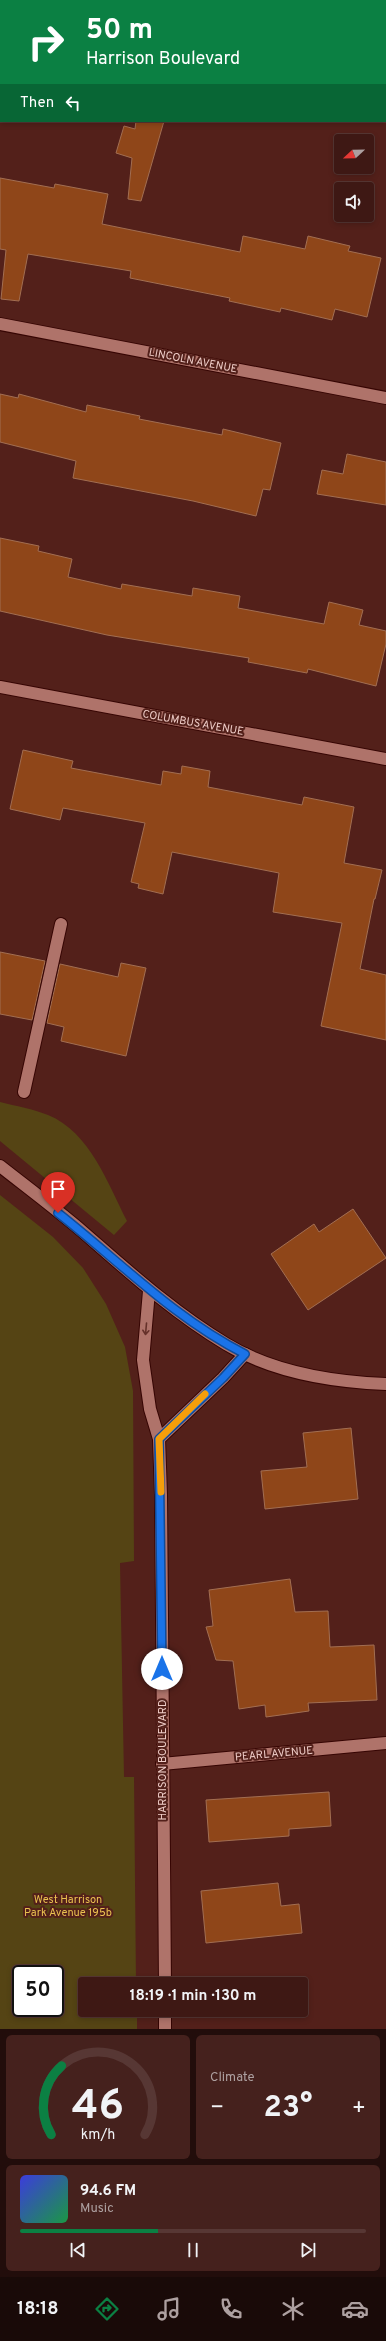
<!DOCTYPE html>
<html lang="en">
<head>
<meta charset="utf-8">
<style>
  :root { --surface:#3e1814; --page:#45211d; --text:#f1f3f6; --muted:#ada0a0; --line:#573734; --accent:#0b8043 }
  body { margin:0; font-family:Overpass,sans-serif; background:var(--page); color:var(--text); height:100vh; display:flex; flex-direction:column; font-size:15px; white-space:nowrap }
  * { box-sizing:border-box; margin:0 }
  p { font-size:13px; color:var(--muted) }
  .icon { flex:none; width:22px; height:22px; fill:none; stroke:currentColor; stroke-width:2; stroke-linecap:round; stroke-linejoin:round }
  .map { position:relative; height:2029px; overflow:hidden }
  .drawer { display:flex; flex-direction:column; gap:6px; padding:6px; background:#220d0b; flex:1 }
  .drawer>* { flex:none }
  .guide { position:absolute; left:0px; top:0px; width:386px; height:122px; box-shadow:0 2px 6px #0003,0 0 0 1px var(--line); background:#0b8043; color:#fff; overflow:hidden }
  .needle { width:26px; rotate:248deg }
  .tools { position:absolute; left:334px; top:134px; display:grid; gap:8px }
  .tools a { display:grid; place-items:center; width:40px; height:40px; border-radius:4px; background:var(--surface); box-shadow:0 2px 6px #0003,0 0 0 1px var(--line); font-size:20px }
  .speed { position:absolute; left:12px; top:1965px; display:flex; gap:8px; font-size:20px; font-weight:700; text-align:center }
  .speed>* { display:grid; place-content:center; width:52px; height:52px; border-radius:50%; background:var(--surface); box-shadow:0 2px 6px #0003,0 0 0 1px var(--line); line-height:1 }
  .speed .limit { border:2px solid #111; border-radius:6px; background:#fff; color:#111 }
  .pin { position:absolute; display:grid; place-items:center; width:34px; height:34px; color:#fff; margin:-41px -17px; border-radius:50% 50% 50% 0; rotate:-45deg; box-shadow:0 0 4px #0007 }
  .pin .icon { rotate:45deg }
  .me { position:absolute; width:44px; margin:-22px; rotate:0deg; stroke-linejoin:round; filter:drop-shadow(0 0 3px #0008) }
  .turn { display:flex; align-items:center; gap:14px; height:84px; padding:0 20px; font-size:18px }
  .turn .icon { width:52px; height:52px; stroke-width:2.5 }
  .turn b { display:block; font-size:28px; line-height:34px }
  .then { display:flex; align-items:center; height:38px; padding:0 20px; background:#0003; gap:8px; font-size:15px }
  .big { font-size:30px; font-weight:700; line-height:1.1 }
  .drawer .card { flex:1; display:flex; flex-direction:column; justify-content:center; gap:6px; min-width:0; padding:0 14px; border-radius:6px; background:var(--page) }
  .drawer .dial { align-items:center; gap:0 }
  .dial svg { height:104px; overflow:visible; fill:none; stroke:var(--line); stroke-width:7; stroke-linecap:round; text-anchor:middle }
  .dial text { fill:var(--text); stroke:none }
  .song { display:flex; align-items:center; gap:12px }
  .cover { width:48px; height:48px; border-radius:6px; background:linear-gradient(135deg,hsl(240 70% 55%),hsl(140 70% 35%)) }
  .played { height:4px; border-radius:2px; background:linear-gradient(90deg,var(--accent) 40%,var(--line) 40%) }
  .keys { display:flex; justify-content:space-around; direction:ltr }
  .heat { display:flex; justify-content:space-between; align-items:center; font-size:22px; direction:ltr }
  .drawer .tiles { flex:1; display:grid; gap:6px; grid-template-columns:1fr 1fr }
  .card:last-child { grid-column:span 2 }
  .trip { position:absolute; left:78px; top:1977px; width:230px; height:40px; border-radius:4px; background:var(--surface); box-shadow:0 2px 6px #0003,0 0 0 1px var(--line); font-weight:700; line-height:40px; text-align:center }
  .dock { display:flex; height:64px; justify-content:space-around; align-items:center; background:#190a08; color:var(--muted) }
  .dock .icon { width:28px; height:28px }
  .dock .on { color:var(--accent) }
  .dock b { font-size:18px; color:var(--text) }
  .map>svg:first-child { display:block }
  .green { fill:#554414; fill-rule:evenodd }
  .building { fill:#8f4619; stroke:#a26e52 }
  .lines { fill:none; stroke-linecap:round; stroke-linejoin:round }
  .lane-casing { stroke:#360503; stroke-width:14 }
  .street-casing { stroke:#360503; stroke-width:14 }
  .secondary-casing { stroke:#360503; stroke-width:14 }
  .lane { stroke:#af736a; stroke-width:12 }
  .street { stroke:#af736a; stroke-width:12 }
  .secondary { stroke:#af736a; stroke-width:12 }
  .oneway { stroke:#65312a }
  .route-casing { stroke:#114b97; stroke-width:10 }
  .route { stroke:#1a73e8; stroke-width:7 }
  .slow { stroke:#f59e0b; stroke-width:7 }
  .labels { text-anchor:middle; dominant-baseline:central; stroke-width:4; stroke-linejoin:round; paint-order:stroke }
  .street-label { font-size:11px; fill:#efcdc8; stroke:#53201a }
  .park-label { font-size:11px; fill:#eac150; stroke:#53201a }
</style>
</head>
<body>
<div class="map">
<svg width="386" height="2029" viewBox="0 0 386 2029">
  <rect width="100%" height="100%" fill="#53201a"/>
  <g class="green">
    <path d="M0,1102C16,1106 33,1109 48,1115C90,1132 108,1184 127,1221L114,1235L0,1141Z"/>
    <path d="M0,1195L53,1237L83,1268L106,1304L125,1347L133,1391L134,1561L120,1563L124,1777H134L136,1984H85V2010H137V2029H0ZM21,1974H55V2008H21Z"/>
  </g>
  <g class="building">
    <path d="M136,121H164L141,201L128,199L132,158L116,153L124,126L135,129Z"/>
    <path d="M0,178L54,188L55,184L108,194L102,224L240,252L243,236L305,249L308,236L350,246L348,251L381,258L367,317L335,309L332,320L281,308L280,312L229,301L230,298L130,278L131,271L28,254L19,301L1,299L6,250L0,249Z"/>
    <path d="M0,394L18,398L19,394L86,412L87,405L140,416L139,419L222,435L223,429L281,443L270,490L263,489L256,516L193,501L73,478L76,461L0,442Z"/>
    <path d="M347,454L386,462V505L317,494L322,470L343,474Z"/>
    <path d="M0,538L39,546L38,551L72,559L68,577L121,589L122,584L192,596L193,588L240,596L238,608L324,624L329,602L363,610L359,625L386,631V644L376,686L308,669L307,673L248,662L249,658L107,635L0,611Z"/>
    <path d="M23,750L73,761L71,768L161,785L163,771L181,774L182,766L210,771L208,787L302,805L304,797L354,807L344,863L382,870L375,899H374L360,969L386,975V1040L321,1026L342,923L273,912L279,873L172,852L163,894L138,888L139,884L131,882L145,823L63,808L60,820L10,809Z"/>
    <path d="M0,952L45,961L32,1020L0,1014Z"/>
    <path d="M121,963L146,968L126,1056L61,1041L64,1027L47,1023L60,964L118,977Z"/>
    <path d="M353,1209L386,1258L308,1310L271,1254L314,1224L319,1232Z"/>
    <path d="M351,1428L358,1499L265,1509L261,1471L307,1467L303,1433Z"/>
    <path d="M290,1579L295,1612L328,1611L330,1647L374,1645L377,1700L308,1703L309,1711L266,1717L265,1705L239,1709L233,1661L216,1660L206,1627L213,1626L209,1590Z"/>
    <path d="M329,1792L331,1826L289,1829V1836L209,1842L206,1800Z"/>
    <path d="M278,1883L281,1906L299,1904L302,1933L206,1943L201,1891Z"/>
  </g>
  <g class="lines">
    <g class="lane-casing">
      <path id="lane" d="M24,1092L61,924"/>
    </g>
    <g class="street-casing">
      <g id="street">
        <path d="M194,0L199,1"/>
        <path d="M385,38H386"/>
        <path d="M0,324L386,398"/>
        <path d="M0,687L386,759"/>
        <path d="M162,1764L386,1743"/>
      </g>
    </g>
    <g class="secondary-casing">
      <g id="secondary">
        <path d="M0,1166C28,1188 56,1209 83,1232C129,1272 174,1313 226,1344C272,1372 334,1382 386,1384"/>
        <path d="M149,1291L143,1360L150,1409L159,1439L161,1495L165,1984"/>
        <path d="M159,1439L223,1378L245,1354"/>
        <path d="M165,2010V2029"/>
      </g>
    </g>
    <use href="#lane" class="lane"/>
    <use href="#street" class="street"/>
    <use href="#secondary" class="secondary"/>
  </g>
  <defs><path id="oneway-shaft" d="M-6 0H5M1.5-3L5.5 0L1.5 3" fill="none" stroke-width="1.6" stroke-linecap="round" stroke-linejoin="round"/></defs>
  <use class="oneway" href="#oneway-shaft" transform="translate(146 1329) rotate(95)"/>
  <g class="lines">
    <g class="route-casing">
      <path id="route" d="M58,1213C119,1261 174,1318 245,1354L223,1378L159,1439L162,1669"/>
    </g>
    <use href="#route" class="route"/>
    <path class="slow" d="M161,1492L159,1439L205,1394"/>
  </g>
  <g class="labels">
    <g class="street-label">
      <text transform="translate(193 361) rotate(11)">LINCOLN AVENUE</text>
      <text transform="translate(193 723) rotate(10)">COLUMBUS AVENUE</text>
      <text transform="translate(274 1754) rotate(-5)">PEARL AVENUE</text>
      <text transform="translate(163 1760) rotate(-90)">HARRISON BOULEVARD</text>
    </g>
    <g class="park-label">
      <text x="68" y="1900">West Harrison<tspan x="68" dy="13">Park Avenue 195b</tspan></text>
    </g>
  </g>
</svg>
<div class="tools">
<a><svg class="needle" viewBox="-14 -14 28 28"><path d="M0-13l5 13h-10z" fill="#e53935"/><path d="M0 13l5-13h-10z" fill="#ada0a0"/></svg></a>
<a><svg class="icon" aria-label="sound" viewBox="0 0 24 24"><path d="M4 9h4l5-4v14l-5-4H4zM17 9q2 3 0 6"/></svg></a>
</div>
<div class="speed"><div class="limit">50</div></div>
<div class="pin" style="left:58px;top:1213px;background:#d93025"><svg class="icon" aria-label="arrive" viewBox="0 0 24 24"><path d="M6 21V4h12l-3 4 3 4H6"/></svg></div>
<svg class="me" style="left:162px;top:1669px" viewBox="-20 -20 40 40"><circle r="19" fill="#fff"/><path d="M0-13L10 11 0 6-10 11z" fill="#1a73e8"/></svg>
<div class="trip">18:19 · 1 min · 130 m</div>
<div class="guide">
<div class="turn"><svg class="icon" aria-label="right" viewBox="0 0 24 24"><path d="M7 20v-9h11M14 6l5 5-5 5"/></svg><div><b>50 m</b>Harrison Boulevard</div></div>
<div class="then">Then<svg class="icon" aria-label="left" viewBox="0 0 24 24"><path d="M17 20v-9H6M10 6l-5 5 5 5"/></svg></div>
</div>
</div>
<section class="drawer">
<div class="tiles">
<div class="card dial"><svg viewBox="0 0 100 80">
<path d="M14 69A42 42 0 1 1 86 69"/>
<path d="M14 69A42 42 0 0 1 22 16" stroke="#0b8043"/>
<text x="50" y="56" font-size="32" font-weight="700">46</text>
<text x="50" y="72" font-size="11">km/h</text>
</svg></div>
<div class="card"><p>Climate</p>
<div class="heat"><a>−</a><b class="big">23°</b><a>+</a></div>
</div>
<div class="card">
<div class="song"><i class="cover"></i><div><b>94.6 FM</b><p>Music</p></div></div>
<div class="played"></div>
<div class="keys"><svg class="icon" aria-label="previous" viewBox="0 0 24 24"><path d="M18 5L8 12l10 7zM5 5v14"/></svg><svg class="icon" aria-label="pause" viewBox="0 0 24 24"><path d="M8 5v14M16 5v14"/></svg><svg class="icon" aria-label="next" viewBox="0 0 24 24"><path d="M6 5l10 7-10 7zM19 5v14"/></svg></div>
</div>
</div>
</section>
<nav class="dock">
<b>18:18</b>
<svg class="icon on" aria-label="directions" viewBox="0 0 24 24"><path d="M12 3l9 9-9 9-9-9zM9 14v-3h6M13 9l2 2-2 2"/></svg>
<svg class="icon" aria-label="music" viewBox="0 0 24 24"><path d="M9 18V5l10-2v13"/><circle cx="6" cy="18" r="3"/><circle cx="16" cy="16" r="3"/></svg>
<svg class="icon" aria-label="phone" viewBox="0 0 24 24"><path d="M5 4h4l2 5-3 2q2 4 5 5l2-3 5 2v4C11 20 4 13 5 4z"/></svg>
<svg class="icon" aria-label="climate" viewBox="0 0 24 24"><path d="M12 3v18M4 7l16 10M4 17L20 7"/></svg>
<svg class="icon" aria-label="car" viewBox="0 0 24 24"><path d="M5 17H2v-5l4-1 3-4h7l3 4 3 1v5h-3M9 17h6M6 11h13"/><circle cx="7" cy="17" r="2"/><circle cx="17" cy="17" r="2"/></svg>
</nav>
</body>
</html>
